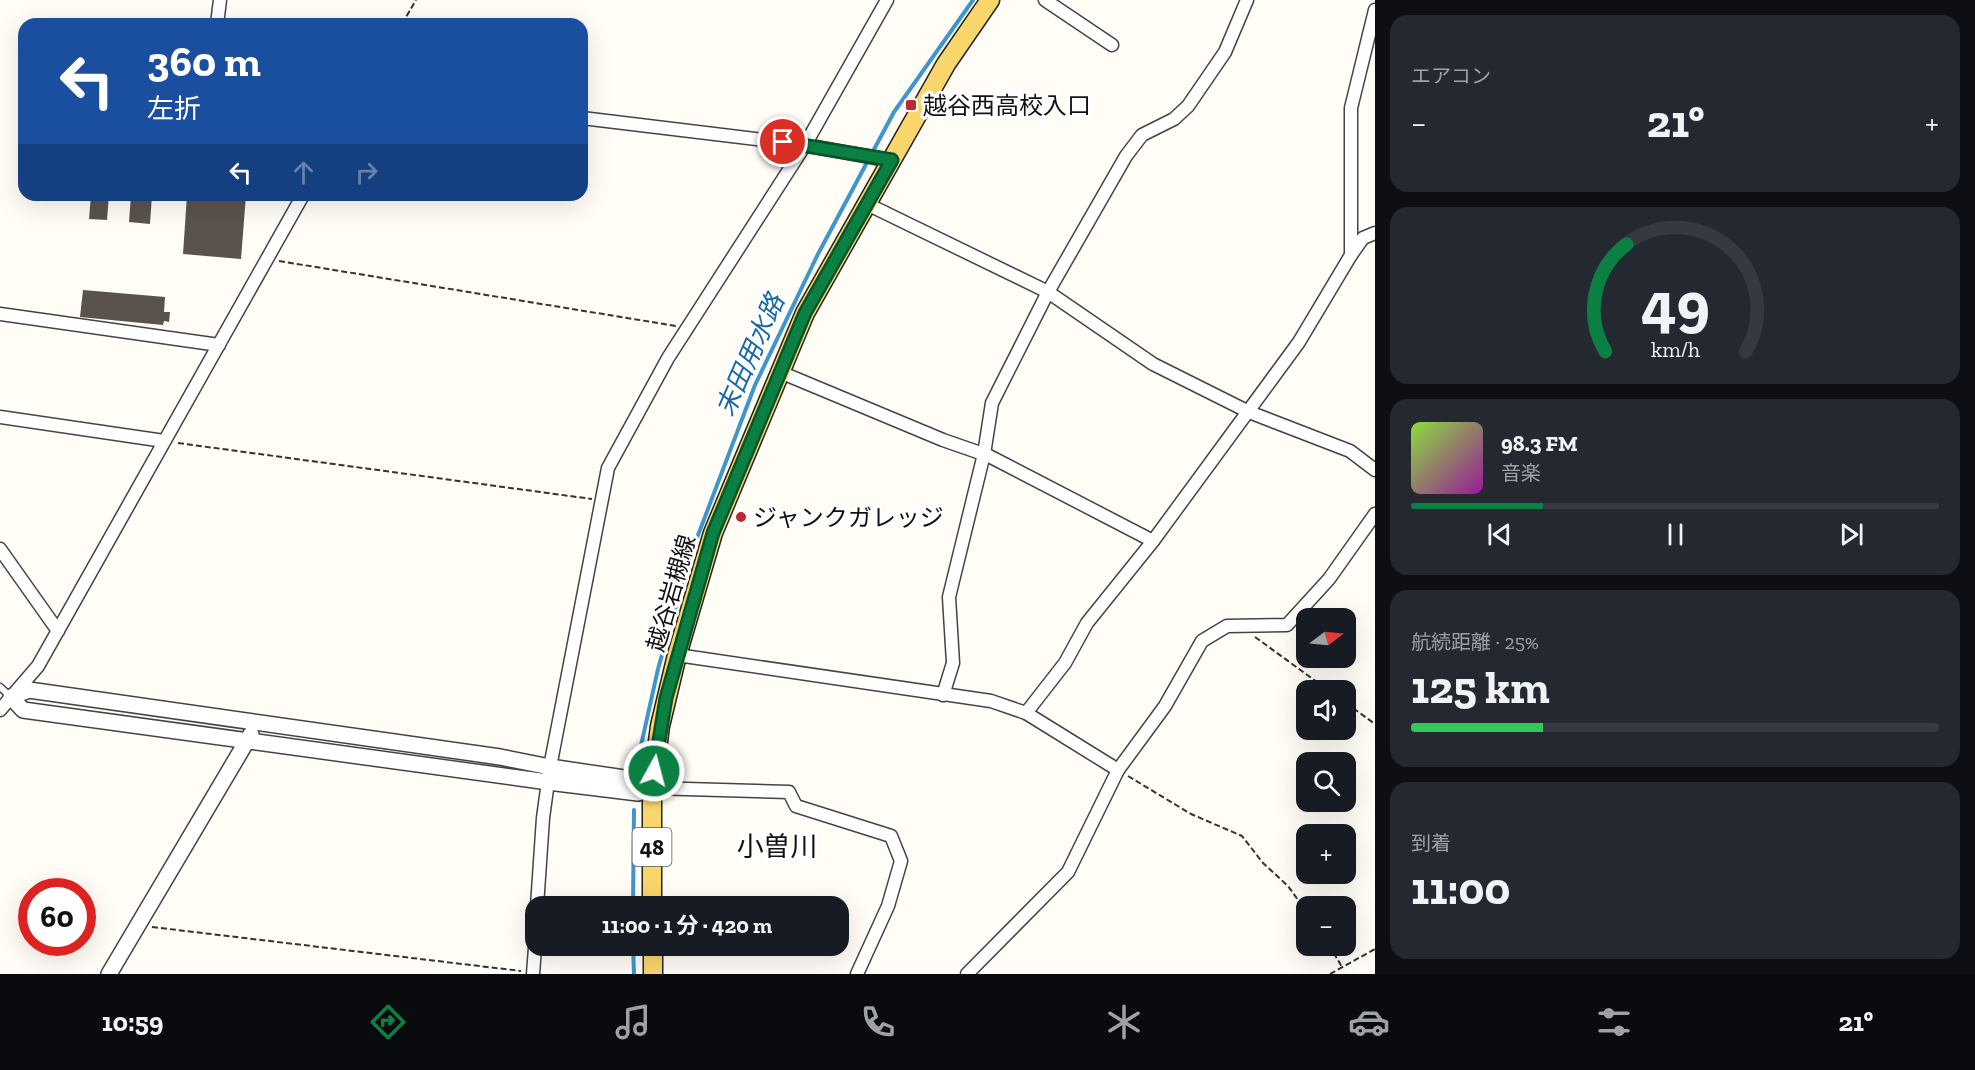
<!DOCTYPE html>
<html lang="ja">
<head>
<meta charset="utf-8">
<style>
  :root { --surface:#171b24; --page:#242831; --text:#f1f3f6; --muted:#9ea1a6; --line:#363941; --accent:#0b8043 }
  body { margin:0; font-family:"Zilla Slab","Noto Sans JP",serif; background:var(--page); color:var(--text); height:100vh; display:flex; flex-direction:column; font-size:22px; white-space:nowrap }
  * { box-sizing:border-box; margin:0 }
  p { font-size:20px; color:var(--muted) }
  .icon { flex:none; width:33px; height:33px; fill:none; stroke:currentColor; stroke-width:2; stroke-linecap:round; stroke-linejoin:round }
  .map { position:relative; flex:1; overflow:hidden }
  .panel { display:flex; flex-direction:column; gap:15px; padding:15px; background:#0d0f14; width:600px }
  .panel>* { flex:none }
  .guide { position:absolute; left:18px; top:18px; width:570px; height:183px; border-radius:18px; box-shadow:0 6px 24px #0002; background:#1a4fa0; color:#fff; overflow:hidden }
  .needle { width:39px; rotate:74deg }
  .fabs { position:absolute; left:1296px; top:608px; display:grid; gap:12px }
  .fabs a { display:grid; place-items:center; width:60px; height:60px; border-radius:12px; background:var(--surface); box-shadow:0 6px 24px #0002; font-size:30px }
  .speed { position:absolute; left:18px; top:878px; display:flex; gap:12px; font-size:30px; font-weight:700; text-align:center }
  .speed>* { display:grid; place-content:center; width:78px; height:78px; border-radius:50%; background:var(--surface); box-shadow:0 6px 24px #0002; line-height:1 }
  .speed .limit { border:9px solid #d22; background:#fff; color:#111 }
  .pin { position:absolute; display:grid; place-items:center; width:51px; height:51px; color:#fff; margin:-26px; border:3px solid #fff; border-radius:50%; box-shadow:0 2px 6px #0007 }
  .me { position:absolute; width:66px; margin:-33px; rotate:7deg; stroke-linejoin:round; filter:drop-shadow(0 0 4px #0008) }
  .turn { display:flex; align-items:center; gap:21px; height:126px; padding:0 30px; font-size:27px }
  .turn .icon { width:78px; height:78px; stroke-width:2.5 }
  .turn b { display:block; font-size:42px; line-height:51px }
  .lanes { display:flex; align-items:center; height:57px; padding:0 30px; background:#0003; justify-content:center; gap:30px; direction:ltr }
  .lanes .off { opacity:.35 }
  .big { font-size:45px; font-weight:700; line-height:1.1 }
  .panel .card { flex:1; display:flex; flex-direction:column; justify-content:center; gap:9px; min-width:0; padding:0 21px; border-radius:18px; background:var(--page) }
  .panel .dial { align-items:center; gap:0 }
  .dial svg { height:156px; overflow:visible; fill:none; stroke:var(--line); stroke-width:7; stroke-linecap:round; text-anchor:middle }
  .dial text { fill:var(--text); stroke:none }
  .song { display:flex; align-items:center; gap:18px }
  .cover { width:72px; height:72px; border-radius:9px; background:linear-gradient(135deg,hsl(90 70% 55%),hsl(300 70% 35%)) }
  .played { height:6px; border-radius:3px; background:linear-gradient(90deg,var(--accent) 25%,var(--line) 25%) }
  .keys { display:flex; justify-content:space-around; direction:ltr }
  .heat { display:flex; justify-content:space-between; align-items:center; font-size:33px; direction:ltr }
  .charge { height:9px; border-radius:4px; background:linear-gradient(90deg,#34c759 25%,var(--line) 0) }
  .trip { position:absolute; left:525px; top:896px; width:324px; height:60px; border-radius:18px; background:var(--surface); box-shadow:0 6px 24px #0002; font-weight:700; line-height:60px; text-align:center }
  .dock { display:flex; height:96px; justify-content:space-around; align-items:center; background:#090b0e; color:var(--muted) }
  .dock .icon { width:42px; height:42px }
  .dock .on { color:var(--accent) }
  .dock b { font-size:27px; color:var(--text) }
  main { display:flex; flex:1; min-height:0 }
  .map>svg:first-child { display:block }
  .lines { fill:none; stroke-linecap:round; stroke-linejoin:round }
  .stream { stroke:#3f96cf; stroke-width:4 }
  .building { fill:#5a524d }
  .service-casing { stroke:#444; stroke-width:9 }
  .minor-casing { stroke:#444; stroke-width:15 }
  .tertiary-casing { stroke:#444; stroke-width:18 }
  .primary-casing { stroke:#222; stroke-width:21 }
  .path { stroke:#333; stroke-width:2; stroke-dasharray:6 3; stroke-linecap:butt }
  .service { stroke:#fff; stroke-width:6 }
  .minor { stroke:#fff; stroke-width:12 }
  .tertiary { stroke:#fff; stroke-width:15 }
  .primary { stroke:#f9d66b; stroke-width:18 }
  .route-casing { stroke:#07532c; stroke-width:15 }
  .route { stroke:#0b8043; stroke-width:10 }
  .poi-dot { fill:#c4262e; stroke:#fff; stroke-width:2 }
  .labels { text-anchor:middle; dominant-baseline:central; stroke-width:6; stroke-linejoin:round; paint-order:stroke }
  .shield { fill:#fff; stroke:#585858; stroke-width:1.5 }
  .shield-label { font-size:22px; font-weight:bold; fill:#111 }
  .poi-label { font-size:24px; fill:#111; stroke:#fff; text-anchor:start }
  .street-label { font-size:24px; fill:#111; stroke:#fff }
  .water-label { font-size:26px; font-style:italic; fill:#1768a6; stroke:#fff }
  .quarter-label { font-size:27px; fill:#111; stroke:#fff }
</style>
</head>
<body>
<main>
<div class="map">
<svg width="1375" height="974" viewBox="0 0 1375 974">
  <rect width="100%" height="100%" fill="#fffdf5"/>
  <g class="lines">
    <g class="stream">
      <path d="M638,759L658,669L689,559L755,385L818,254L894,112L973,0"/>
      <path d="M633,906L634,810"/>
      <path d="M633,945L634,974"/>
    </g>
  </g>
  <g class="building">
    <path d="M91,195H109L107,220L89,219Z"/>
    <path d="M131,195H152L150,224L129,222Z"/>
    <path d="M187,195H246L241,259L183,254Z"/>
    <path d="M83,290L165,297L164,312H170L169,322L164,321L163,325L80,317Z"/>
  </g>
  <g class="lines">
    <g class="service-casing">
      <path id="service" d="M0,687L10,696"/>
    </g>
    <g class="minor-casing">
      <g id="minor">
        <path d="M1045,0L1112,45"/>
        <path d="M217,24L220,0"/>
        <path d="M582,118L805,145L892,161"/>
        <path d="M867,204L1048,292L1153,364L1249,412L1350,451L1375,470"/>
        <path d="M1351,255L1363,238L1375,233"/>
        <path d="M0,314L219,345"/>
        <path d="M780,372L943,440L989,456L1153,541"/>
        <path d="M0,417L164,441"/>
        <path d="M0,549L58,631"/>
        <path d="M677,655L991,701L1026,713L1118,770"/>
        <path d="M943,695L953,663L949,597L984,454L992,403L1048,292L1126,156L1142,135L1174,119L1188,106L1225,52L1247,0"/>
        <path d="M0,710L38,666L303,195"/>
        <path d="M1026,713L1065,663L1087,623L1153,541L1299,342L1351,255V108L1375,10"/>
        <path d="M652,788L789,792L796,806L891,836L901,861L888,906L857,974"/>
        <path d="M537,906L543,818L550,767L608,468L668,358L805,145L887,0"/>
        <path d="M533,974L536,935"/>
        <path d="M967,974L1068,872L1118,770L1165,706L1202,641L1227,626L1287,625L1329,579L1375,514"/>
      </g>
    </g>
    <g class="tertiary-casing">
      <g id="tertiary">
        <path d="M29,690L500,757L550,767L638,780L652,788L638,793L548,782L23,710L11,697Z"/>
        <path d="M109,974L251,734"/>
      </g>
    </g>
    <g class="primary-casing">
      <g id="primary">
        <path d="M652,906V788L660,726L677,655L713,533L805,313L946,64L990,0"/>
        <path d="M653,945V974"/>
      </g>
    </g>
    <g class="path">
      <path d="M402,24L416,0"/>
      <path d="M279,261L676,326"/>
      <path d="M178,443L592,499"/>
      <path d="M1255,637L1328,690"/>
      <path d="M1346,703L1375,724"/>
      <path d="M1128,776L1191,814L1242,836L1263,863L1288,886L1306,911"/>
      <path d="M152,927L521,971"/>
      <path d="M1329,945L1342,967"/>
      <path d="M1330,974L1375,949"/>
    </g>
    <use href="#service" class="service"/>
    <use href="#minor" class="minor"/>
    <use href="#tertiary" class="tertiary"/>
    <use href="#primary" class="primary"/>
  </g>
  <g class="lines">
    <g class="route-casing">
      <path id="route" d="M654,771L666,698L713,533L805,313L892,160L783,142"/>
    </g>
    <use href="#route" class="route"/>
  </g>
  <g class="poi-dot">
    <rect x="905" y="99" width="12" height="12" rx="3"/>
    <circle cx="741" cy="517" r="6"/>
  </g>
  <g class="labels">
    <rect class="shield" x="632.5" y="828" width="39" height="38" rx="4.5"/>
    <g class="shield-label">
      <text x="652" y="847">48</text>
    </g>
    <g class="poi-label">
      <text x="923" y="105">越谷西高校入口</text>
      <text x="753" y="517">ジャンクガレッジ</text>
    </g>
    <g class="street-label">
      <text transform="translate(671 593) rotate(-74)">越谷岩槻線</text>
    </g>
    <g class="water-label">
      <text transform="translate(750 355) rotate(-66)">末田用水路</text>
    </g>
    <g class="quarter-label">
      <text x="777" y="847">小曽川</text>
    </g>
  </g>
</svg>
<div class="fabs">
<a><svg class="needle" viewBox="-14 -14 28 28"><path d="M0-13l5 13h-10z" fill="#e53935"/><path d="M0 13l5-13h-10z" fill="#9ea1a6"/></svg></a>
<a><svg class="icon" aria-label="sound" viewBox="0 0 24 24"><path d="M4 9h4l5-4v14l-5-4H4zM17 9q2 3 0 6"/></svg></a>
<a><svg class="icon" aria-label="search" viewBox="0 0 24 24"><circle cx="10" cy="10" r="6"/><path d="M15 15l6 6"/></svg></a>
<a>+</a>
<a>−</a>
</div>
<div class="speed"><div class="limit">60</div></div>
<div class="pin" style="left:783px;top:142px;background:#d93025"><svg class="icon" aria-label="arrive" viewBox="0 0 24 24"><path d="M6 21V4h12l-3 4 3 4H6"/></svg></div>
<svg class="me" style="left:654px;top:771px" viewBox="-20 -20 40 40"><circle r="17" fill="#0b8043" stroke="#fff" stroke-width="3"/><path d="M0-11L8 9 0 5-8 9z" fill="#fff"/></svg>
<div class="trip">11:00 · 1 分 · 420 m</div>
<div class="guide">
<div class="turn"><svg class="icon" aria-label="left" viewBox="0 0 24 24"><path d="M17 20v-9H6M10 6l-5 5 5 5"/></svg><div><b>360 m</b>左折</div></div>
<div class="lanes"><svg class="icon" aria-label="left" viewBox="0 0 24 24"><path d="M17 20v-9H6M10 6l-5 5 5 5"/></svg><svg class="icon off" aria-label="ahead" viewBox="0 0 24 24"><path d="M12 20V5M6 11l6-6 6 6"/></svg><svg class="icon off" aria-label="right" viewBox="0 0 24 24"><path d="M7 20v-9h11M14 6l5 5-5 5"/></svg></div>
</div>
</div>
<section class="panel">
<div class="card"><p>エアコン</p>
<div class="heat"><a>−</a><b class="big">21°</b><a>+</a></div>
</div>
<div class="card dial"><svg viewBox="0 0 100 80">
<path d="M14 69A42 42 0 1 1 86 69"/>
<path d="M14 69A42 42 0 0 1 25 14" stroke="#0b8043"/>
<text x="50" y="56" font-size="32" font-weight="700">49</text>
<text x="50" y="72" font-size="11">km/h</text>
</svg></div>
<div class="card">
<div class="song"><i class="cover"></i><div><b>98.3 FM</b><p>音楽</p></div></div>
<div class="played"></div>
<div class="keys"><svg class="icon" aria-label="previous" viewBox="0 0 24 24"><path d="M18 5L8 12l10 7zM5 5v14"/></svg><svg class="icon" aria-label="pause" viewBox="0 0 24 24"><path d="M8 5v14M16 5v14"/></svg><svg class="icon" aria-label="next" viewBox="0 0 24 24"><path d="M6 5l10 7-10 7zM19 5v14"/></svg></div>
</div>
<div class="card"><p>航続距離 · 25%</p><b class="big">125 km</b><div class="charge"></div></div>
<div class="card"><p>到着</p><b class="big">11:00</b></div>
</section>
</main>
<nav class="dock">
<b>10:59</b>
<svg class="icon on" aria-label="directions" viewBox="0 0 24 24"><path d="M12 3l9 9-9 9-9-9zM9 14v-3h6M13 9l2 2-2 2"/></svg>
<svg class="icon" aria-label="music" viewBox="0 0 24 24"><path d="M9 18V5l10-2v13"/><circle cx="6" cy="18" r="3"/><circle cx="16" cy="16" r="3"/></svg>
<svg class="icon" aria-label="phone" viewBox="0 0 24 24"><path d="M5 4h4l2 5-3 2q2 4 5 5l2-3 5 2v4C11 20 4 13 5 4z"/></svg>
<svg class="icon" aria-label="climate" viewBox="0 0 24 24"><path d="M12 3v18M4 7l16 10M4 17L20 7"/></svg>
<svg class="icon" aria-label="car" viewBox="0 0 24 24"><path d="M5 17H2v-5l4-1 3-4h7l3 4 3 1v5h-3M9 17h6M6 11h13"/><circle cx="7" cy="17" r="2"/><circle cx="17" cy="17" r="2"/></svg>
<svg class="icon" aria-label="filters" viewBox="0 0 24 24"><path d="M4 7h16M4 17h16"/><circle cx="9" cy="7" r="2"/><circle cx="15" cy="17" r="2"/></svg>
<b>21°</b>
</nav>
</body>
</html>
